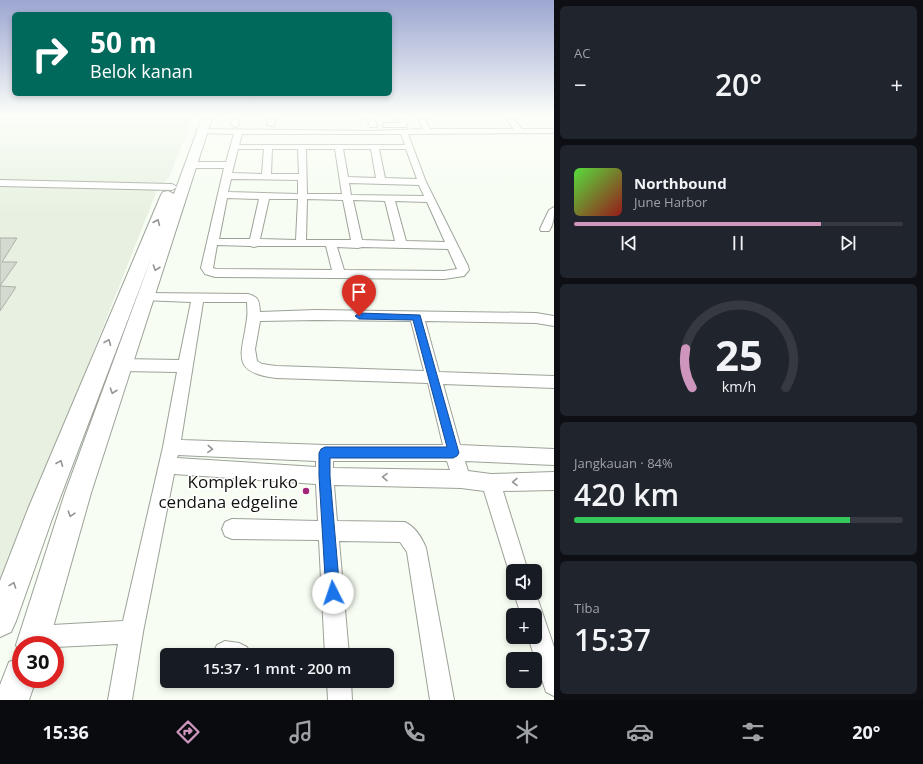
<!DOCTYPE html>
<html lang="id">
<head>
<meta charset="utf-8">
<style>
  :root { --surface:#171b24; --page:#20242c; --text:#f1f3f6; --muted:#9ea1a6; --line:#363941; --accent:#ce96bd }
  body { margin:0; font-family:"Open Sans",sans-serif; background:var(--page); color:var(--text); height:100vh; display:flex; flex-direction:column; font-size:15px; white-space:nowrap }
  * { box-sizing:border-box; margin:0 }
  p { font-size:13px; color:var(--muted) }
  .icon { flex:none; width:22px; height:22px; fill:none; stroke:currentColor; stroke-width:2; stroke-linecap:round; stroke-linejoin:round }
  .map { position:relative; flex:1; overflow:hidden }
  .drawer { display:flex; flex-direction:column; gap:6px; padding:6px; background:#0d0f14; width:369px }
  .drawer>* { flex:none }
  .top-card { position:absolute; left:12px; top:12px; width:380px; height:84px; border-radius:6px; box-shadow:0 2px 6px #0003; background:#00695c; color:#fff; overflow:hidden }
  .buttons { position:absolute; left:506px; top:564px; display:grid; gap:8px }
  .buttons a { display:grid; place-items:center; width:36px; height:36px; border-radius:6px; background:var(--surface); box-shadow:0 2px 6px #0003; font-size:20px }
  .speed { position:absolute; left:12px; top:636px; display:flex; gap:8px; font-size:20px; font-weight:700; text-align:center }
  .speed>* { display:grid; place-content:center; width:52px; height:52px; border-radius:50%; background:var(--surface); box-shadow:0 2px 6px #0003; line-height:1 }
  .speed .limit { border:6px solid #d22; background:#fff; color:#111 }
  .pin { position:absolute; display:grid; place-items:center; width:34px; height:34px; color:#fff; margin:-41px -17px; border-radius:50% 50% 50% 0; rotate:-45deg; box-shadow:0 0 4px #0007 }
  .pin .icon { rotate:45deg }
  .me { position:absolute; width:44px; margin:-22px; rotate:356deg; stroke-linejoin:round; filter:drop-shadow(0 0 3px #0008) }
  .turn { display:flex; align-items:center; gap:14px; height:84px; padding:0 12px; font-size:18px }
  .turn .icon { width:52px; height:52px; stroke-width:2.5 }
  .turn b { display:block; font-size:28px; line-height:34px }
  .big { font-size:30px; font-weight:600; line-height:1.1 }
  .drawer .card { flex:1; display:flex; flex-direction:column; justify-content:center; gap:6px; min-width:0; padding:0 14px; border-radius:6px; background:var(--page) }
  .drawer .dial { align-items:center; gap:0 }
  .dial svg { height:104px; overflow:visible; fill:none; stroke:var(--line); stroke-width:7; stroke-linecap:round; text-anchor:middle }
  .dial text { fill:var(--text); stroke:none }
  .song { display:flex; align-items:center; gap:12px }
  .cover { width:48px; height:48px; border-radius:6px; background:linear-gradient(135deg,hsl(110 70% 55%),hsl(0 70% 35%)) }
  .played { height:4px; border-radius:2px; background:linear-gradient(90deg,var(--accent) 75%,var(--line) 75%) }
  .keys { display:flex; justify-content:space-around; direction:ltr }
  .heat { display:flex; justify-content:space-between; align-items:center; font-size:22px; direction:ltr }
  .charge { height:6px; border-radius:3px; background:linear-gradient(90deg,#34c759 84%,var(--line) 0) }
  .trip { position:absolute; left:160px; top:648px; width:234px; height:40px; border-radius:6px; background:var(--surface); box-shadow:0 2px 6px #0003; font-weight:600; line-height:40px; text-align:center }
  .tab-bar { display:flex; height:64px; justify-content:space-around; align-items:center; background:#090b0e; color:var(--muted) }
  .tab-bar .icon { width:28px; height:28px }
  .tab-bar .active { color:var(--accent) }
  .tab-bar b { font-size:18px; color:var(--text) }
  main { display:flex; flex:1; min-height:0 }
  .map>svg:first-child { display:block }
  .built { fill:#e8f1e1 }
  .building { fill:#d4dacf; stroke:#aab0a6 }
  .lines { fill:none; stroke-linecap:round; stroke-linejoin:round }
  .minor-casing { stroke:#9ca298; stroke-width:2 }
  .secondary-casing { stroke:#9ca298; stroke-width:2 }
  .minor { fill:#fff; fill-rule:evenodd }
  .secondary { fill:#fff; fill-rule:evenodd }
  .oneway { stroke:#949593 }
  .route { fill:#1a73e8; stroke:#114b97 }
  .poi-dot { fill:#a32577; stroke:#fff; stroke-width:1.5 }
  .labels { text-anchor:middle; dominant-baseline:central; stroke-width:3; stroke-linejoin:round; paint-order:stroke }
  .near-poi-label { font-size:17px; fill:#11130f; stroke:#fff; text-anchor:end }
</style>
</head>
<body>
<main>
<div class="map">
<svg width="554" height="700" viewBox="0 0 554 700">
  <rect width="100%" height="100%" fill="#f7fdf2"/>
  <path class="built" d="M0,115H194L169,177L158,188L0,587Z"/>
  <path class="building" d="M0,238H17L2,262H17L0,286L16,287L0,311Z"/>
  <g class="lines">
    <g class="minor-casing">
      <g id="minor">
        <path d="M234,115H240L239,125L235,127L231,125Z"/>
        <path d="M269,115H275L274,126H271L267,124Z"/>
        <path d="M366,115H372L377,125L376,127H370Z"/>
        <path d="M397,115H403L407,125L406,127H383V123H399Z"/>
        <path d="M416,115H422L430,129H514L503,115H510L522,129H554V133L408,134L426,182L468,266L469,270L464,276L444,279L215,277L205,274L201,268L224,168H191L187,165L191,162H226L234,134L204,133L200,131L201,129L372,131L423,129ZM242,134H401L405,145H239ZM238,149H264L262,174L232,173ZM272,149H298L299,174H271ZM306,149H335L342,194H307ZM343,149H371L376,178L348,177ZM379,149H406L417,179L385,178ZM231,179L298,180V194L228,192ZM349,183L419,185L424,196L351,195ZM227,198L259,199L250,239H219ZM269,199H298L296,240L260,239ZM307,199L343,200L351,240H306ZM353,200L385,201L395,241L362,240ZM395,201L427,202L445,242L406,241ZM217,245L250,246L254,247L258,246H326L332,270L216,269L213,268ZM337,247L358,248L362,247L448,249L457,269L444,271L344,270Z"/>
        <path d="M0,180L172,184L177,187L172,190L0,186Z"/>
        <path d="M554,207C554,217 554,223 549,231H541L540,229L549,210Z"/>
        <path d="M146,293L248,294C259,297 259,301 260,312L316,310L536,313L554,316V326L536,323L425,321L439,372L554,376V388L443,384L460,445L554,449V465L465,461L468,471L491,474L554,472V490L503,491L528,571H513V579L511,578L484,491L461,488L334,485L337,521L405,522C415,527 422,538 426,548L454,700H430L407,552L400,542L339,541L349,655H325L319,540L232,539L225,536L222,529L225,522L232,519L318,521L316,484L174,474L143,632L132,700H108L118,644L55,647V645H27L24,637L27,629L35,626L123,621L163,447L177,372L122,371L117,369L115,365L117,361L122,359L179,360L191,302L142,300L140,297L142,294ZM203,302H247C247,307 248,313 247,318C243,353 228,372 276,378L428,383L443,445H325L181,440ZM316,320L411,321L424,371L276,366L262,364L257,361L255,349L260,321ZM178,455L316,461V467L177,458ZM333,461H447L450,470L333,468Z"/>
        <path d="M535,591L554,647V696L546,692L528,637H535V615H521L514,593H535Z"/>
        <path d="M225,641L239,643L247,647L251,655H214L213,653L217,645Z"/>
        <path d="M327,681H351L352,700H328Z"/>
      </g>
    </g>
    <g class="secondary-casing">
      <g id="secondary">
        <path d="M203,115H213L91,493L48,645H21V657L16,645L65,493L152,256L52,519L16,621L11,632L0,637V581L28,509L161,195L163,192L168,191L174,194Z"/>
        <path d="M21,657V679H36L29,700H0V685L9,662Z"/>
      </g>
    </g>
    <use href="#minor" class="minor"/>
    <use href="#secondary" class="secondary"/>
  </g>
  <defs><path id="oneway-chevron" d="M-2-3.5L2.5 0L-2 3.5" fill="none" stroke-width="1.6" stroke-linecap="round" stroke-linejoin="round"/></defs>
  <g class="oneway">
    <use href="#oneway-chevron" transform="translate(157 222) rotate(-67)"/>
    <use href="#oneway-chevron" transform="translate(156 268) rotate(109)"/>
    <use href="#oneway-chevron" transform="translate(108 342) rotate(-68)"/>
    <use href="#oneway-chevron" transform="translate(113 391) rotate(109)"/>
    <use href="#oneway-chevron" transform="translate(210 449) rotate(3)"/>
    <use href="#oneway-chevron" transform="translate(60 463) rotate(-68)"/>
    <use href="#oneway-chevron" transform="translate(385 477) rotate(-179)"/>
    <use href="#oneway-chevron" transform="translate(515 482) rotate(179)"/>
    <use href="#oneway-chevron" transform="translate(71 514) rotate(107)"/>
    <use href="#oneway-chevron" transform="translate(13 585) rotate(-70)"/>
  </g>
  <linearGradient id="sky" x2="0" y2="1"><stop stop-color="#9ca6d1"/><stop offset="0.54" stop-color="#fbfef9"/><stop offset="1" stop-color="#fbfef9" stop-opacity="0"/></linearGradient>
  <rect width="554" height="213" fill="url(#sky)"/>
  <path class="route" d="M359,313L420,315L459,453L457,456L453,458H330V476L340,593L338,598L333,600L328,598L326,593L319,476V453L321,449L325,447H447L413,320L359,319L355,316Z"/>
  <circle class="poi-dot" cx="306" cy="491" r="4"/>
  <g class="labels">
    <g class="near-poi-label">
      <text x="298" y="481">Komplek ruko<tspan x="298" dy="20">cendana edgeline</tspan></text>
    </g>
  </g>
</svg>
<div class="buttons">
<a><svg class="icon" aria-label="sound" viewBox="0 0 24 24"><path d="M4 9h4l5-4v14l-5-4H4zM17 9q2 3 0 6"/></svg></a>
<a>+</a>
<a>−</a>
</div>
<div class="speed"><div class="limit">30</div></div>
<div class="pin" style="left:359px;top:316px;background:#d93025"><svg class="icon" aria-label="arrive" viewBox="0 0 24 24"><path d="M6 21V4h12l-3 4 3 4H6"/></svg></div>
<svg class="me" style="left:333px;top:593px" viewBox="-20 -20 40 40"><circle r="19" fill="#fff"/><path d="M0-13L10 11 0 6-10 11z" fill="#1a73e8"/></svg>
<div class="trip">15:37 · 1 mnt · 200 m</div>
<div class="top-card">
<div class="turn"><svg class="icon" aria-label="right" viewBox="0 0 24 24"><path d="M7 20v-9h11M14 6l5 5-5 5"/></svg><div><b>50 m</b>Belok kanan</div></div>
</div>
</div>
<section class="drawer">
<div class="card"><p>AC</p>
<div class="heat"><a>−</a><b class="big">20°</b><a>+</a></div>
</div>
<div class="card">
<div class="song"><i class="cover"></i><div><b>Northbound</b><p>June Harbor</p></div></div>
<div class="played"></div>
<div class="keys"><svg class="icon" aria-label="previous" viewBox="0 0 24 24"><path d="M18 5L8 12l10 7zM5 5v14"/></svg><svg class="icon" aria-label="pause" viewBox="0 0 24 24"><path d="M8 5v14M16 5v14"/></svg><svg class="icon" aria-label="next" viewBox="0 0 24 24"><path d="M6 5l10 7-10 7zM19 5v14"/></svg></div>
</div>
<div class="card dial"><svg viewBox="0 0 100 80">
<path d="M14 69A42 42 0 1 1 86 69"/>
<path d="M14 69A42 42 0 0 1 9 39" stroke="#ce96bd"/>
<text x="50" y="56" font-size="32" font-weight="700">25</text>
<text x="50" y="72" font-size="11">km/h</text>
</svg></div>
<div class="card"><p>Jangkauan · 84%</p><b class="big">420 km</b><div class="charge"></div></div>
<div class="card"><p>Tiba</p><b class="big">15:37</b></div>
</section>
</main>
<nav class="tab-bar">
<b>15:36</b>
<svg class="icon active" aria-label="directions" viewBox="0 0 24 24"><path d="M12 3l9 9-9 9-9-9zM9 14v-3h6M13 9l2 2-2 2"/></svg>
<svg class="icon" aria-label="music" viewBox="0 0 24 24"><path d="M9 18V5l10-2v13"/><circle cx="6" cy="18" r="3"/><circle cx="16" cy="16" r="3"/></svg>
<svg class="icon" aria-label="phone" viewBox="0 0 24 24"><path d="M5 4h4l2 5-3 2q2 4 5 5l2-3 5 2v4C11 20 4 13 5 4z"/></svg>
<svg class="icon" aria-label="climate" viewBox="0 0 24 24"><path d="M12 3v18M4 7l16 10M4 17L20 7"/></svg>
<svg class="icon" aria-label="car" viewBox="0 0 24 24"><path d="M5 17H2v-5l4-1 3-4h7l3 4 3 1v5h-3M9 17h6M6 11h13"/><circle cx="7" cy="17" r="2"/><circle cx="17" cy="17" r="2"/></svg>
<svg class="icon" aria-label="filters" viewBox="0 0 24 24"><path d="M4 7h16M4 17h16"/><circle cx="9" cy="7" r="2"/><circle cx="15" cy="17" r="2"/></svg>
<b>20°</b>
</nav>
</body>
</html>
